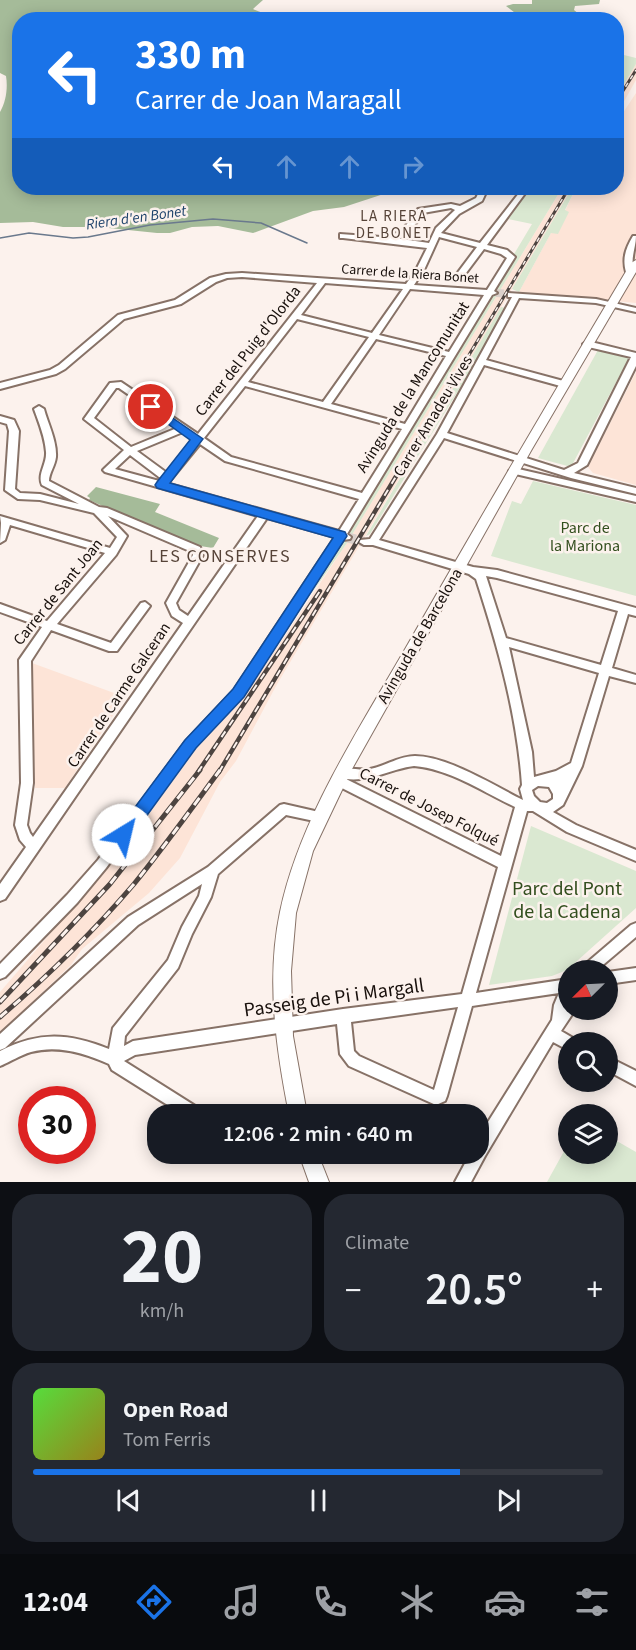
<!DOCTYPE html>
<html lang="en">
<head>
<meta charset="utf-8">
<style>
  :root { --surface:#171b24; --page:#242831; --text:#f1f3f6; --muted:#9ea1a6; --line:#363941; --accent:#1a73e8 }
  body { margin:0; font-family:"Source Sans 3",sans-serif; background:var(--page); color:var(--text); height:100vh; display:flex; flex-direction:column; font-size:22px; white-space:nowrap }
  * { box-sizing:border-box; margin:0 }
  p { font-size:20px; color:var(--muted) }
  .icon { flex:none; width:33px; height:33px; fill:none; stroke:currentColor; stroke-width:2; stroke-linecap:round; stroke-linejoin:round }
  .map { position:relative; height:1182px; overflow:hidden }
  .drawer { display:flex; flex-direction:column; gap:12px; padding:12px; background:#0d0f14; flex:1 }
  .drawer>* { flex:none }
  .banner { position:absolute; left:12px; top:12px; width:612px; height:183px; border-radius:24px; box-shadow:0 3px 15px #0003; background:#1a73e8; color:#fff; overflow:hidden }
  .needle { width:39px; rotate:246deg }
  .tools { position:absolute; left:558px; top:960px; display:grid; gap:12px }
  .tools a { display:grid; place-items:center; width:60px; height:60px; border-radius:50%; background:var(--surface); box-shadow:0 3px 15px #0003; font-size:30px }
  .speed { position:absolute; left:18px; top:1086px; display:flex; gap:12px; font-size:30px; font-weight:700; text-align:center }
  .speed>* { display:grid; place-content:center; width:78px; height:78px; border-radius:50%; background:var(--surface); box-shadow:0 3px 15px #0003; line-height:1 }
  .speed .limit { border:9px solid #d22; background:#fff; color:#111 }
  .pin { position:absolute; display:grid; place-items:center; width:51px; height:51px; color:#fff; margin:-26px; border:3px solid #fff; border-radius:50%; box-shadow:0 2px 6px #0007 }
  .me { position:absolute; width:66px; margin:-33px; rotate:36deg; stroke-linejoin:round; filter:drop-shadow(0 0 4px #0008) }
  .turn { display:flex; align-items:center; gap:21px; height:126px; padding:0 24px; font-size:27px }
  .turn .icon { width:78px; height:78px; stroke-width:2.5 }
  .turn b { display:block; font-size:42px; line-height:51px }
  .lanes { display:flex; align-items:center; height:57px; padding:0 24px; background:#0003; justify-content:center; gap:30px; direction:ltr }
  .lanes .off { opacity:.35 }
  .big { font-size:45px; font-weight:600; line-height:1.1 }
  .drawer .card { flex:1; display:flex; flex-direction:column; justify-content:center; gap:9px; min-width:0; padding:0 21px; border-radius:24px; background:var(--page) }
  .drawer .dial { align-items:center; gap:0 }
  .dial b { font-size:78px; line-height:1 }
  .song { display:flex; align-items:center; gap:18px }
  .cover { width:72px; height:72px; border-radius:9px; background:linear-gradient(135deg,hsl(110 70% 55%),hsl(50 70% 35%)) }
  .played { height:6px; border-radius:3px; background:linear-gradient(90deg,var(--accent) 75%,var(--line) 75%) }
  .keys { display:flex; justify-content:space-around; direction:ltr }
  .heat { display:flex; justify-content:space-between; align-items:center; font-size:33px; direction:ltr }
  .drawer .tiles { flex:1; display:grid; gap:12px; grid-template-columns:1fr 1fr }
  .card:last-child { grid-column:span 2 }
  .trip { position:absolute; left:147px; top:1104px; width:342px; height:60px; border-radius:24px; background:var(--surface); box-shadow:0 3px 15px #0003; font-weight:600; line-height:60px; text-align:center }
  .tabs { display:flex; height:96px; justify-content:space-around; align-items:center; background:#090b0e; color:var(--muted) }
  .tabs .icon { width:42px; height:42px }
  .tabs .current { color:var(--accent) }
  .tabs b { font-size:27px; color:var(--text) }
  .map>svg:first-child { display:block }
  .built { fill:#fde4d7 }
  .green { fill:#dae8d1 }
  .forest { fill:#a5bb99 }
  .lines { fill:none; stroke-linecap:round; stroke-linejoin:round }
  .stream { stroke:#6a798d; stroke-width:1.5 }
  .minor-tunnel-far1 { stroke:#dad0cb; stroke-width:8; stroke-dasharray:8 4.5; stroke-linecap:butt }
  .minor-tunnel { stroke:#dad0cb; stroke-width:10; stroke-dasharray:10 5; stroke-linecap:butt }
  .minor-casing { stroke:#877267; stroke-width:4 }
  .major-casing { stroke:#877267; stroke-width:2 }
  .minor { fill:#fff; fill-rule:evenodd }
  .major { fill:#fff; fill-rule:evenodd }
  .rail-far2-casing { stroke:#4d4440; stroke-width:3 }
  .rail-far1-casing { stroke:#4d4440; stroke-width:4.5 }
  .rail-casing { stroke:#4d4440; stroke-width:5 }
  .rail-far2 { stroke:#fcf2ed; stroke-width:1.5; stroke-dasharray:4.5; stroke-linecap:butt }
  .rail-far1 { stroke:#fcf2ed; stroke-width:2; stroke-dasharray:7; stroke-linecap:butt }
  .rail { stroke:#fcf2ed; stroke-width:3; stroke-dasharray:9; stroke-linecap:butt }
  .route { fill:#1a73e8; stroke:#114b97; stroke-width:1.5 }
  .labels { text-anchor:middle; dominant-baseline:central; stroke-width:5; stroke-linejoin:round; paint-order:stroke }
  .far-street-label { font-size:14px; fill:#18100c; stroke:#fcf2ed }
  .far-neighbourhood-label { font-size:15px; letter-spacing:1.5px; fill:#564338; stroke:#fcf2ed }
  .far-water-label { font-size:15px; font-style:italic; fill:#1d426b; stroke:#fcf2ed }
  .street-label { font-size:16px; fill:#18100c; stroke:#fcf2ed }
  .park-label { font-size:16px; fill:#324e1d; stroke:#fcf2ed }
  .neighbourhood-label { font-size:18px; letter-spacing:1.5px; fill:#564338; stroke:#fcf2ed }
  .near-park-label { font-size:20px; fill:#324e1d; stroke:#fcf2ed }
  .near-street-label { font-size:20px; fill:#18100c; stroke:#fcf2ed }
</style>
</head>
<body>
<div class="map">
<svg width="636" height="1182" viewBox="0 0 636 1182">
  <rect width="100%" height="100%" fill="#fcf2ed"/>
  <g class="built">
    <path d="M636,64V80L617,114V96Z"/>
    <path d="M636,93V303L519,292L551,233L568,212L565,211L575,190L616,188L617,122Z"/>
    <path d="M562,188H572L276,686L236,761L220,782L180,858L149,893L82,949L71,965L0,1033V992L55,928L126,840L188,756L248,691L347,543Z"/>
    <path d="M636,372V485L593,473L588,467Z"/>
    <path d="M32,663L125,697L65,788H35Z"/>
  </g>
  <g class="green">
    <path d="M624,55L636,58V64L617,96V70Z"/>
    <path d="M531,188H562L347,543L312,593L532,224L508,219Z"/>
    <path d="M572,188H589L575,190L565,210L569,212L558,234L551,233L519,292L512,289Z"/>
    <path d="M501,307L506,308L476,362L370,534L366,536Z"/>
    <path d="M598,350L629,358L571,467L538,458Z"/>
    <path d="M533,481L636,505V596L491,556L512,501L521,504Z"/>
    <path d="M531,826L636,871V908L567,970L552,976L489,985Z"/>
    <path d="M608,1136L636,1152V1182H547L568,1144V1154H608Z"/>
  </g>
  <g class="forest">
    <path d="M0,0H263L253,9C287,26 333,11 370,16L372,19L20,20V188H402L344,207L313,211L253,233L218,226L192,227L170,233H157L99,227H63L33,222L0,223V112C6,102 8,88 6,76L0,73Z"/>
    <path d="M532,0H600L599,4L575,6L574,10L585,19H523L506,6L513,4H532Z"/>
    <path d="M96,487L160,504L155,512L219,538L213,548L200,546L198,548L89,500L90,498L87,496Z"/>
  </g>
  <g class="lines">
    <path class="stream" d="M0,238L29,233L73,238L88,237L150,225L213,219L261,223L307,243"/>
    <path class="minor-tunnel-far1" d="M496,293L510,294"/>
    <path class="minor-tunnel" d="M346,537L364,542"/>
    <g class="minor-casing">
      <g id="minor">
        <path d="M481,188H488L482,201L459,214L441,233L480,243L523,188H529L487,245L507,250L515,257L494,291L497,293L492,295L347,534L351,537L350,539L343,540L242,696L194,747L106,868L77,903L5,977L0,979V964L67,895L98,860L186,741L234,690L335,537L267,518L5,899L0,901V884L26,847L20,840L15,825L21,783L19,660L42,627L0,612V604L47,621L105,553L10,525L5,540L0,543L1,523L0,516L110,548L117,537L94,513L40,500L18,499L5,490L9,431L7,424L0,422V416L14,420L19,431L15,489L20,493L40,494L79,504L42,485C37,474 47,464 46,452C45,437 39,423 34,409L39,406L44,409C48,424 57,441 56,457C55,466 49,473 49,481L99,507L107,508L200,547L203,555L176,603L179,610L188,616L258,516L105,472L103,470L105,468L124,450L84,419L110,383L121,382L198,434L317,283L242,277L227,278L216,282L181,304L124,319L65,369L56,374L0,389V383L50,370L59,365L118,315L175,300L210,278L226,274L242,273L406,284L416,270L427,248L343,238H340V234L381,237L401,232L418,209L451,204L460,206L476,198ZM451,208L455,210L436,228L429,243L395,238L407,236L423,213ZM439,237L477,247L453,279L454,281H460L484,249L501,254L507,258L487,290L414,285L424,270ZM325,283L403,289L372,333L301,315ZM410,289L484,295L449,352L379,335ZM297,319L369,337L323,402L248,382ZM376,339L446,356L405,424L331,404ZM245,386L402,429L362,493L231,457L204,438ZM116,388H119L177,428L131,447L94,418ZM183,432L193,439L167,473L137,451ZM200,444L225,461L359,499L339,531L166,483L169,482ZM130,455L159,477L162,478L163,482L115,469ZM108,516L192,552L193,555L166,603L172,616L183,623L33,837L30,833L27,825L33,783L31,661L51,630L109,651H117L150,606L145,602L141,603L111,643L57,624L116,555L127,536Z"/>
        <path d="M633,236H636C636,247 631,256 633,268L636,267V272L630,274L626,272C622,258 626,248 633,236Z"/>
        <path d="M508,293L596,299L636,308V312L596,303L519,298L486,360L567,382L568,384L564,387L484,365L447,433L564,470L578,463L631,357L584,346L583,344L587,341L636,353V366L587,465L574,473L636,488V494L571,478L444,438L379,540L473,567L497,570L636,608V616L628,614L612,668L636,675V683L609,676L582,766L563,805L553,812L576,825L636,850V861L567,832L533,811H527L476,993L568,979V1010H575L561,1031L573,1038L575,1042H568V1050L553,1042L485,1156L471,1182H455L470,1154H478V1138L552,1020L554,1005L559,993L472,1006L447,1096L445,1101L436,1105L349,1066L340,1054L337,1024L135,1055L124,1061L200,1109L202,1114H182L112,1070L109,1064C84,1053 58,1045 31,1052C20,1055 10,1062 0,1066V1051C39,1031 69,1033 109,1049L113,1028L168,960L182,927L199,896L202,884L138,925L5,1048L0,1050V1034L128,917L208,867L280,805L284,804L319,812L323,813L325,817L323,821L319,822L286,815L218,874L211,897L192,934L178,968L125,1036L124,1046L133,1041L343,1009L462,994L498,867L334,784L332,780L334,776L337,775L336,773L338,770C348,766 359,771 370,769C386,766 399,756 415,756C447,756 495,786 523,800L520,789L522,785C517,714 498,647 476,579L469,574L373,545H364L359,542L360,540L370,539L437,434L512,297H508ZM486,576L497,578L618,611L601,665L506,638ZM509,647L599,673L571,763L556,771L534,777L532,752ZM414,766C450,769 483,792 515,807L501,856L346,779C371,782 390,769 414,766ZM538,786L549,787L553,794V799L547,803L540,802L534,796L532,790ZM458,1007L434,1090L359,1056L354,1051L351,1022Z"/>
        <path d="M514,468L636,496V502L511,473L509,471Z"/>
        <path d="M636,923V937L597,970H581L583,966L631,925Z"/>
        <path d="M636,968V980L608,984V972Z"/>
        <path d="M608,1057L636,1071V1086L608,1071Z"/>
      </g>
    </g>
    <g class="major-casing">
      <g id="major">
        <path d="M636,260V272L532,449L352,769L313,851L296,913L291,971L293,1036L307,1114H289C276,1049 266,979 280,912C300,817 360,728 408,644C481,516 556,389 631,263Z"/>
        <path d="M299,1154H318L329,1182H309Z"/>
      </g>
    </g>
    <use href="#minor" class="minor"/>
    <use href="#major" class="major"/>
    <g class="rail-far2-casing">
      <g id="rail-far2">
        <path d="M616,102L636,70"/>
        <path d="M412,450L569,188"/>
      </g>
    </g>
    <g class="rail-far1-casing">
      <g id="rail-far1">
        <path d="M198,772L320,591"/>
        <path d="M219,772L413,448"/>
      </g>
    </g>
    <g class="rail-casing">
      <g id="rail">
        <path d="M0,1002L110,884L200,770"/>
        <path d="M0,1017C48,976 93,932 134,884C164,847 192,808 220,770"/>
      </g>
    </g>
    <use href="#rail-far2" class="rail-far2"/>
    <use href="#rail-far1" class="rail-far1"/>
    <use href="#rail" class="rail"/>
  </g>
  <path class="route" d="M151,403L203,439L170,483L345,532L347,536L244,697L196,748L129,840L123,842L118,840L115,835L118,830L185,740L233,689L333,538L157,488L155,485L157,482L190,440L147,409L145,407Z"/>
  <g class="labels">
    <g class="far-street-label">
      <text transform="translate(410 274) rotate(4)">Carrer de la Riera Bonet</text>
    </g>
    <g class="far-neighbourhood-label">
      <text x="394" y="216">LA RIERA<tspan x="394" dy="17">DE BONET</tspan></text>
    </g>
    <g class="far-water-label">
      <text transform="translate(136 218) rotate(-8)">Riera d'en Bonet</text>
    </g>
    <g class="street-label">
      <text transform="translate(248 351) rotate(-52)">Carrer del Puig d'Olorda</text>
      <text transform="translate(413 387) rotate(-58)">Avinguda de la Mancomunitat</text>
      <text transform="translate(433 416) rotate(-59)">Carrer Amadeu Vives</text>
      <text transform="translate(58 592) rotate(-51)">Carrer de Sant Joan</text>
      <text transform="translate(420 636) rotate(-60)">Avinguda de Barcelona</text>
      <text transform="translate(119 695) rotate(-56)">Carrer de Carme Galceran</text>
      <text transform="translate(429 807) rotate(27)">Carrer de Josep Folqué</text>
    </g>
    <g class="park-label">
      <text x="585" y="528">Parc de<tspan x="585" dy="18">la Mariona</tspan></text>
    </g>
    <g class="neighbourhood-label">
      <text x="220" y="556">LES CONSERVES</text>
    </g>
    <g class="near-park-label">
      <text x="567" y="889">Parc del Pont<tspan x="567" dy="23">de la Cadena</tspan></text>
    </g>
    <g class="near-street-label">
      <text transform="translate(334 998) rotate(-8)">Passeig de Pi i Margall</text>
    </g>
  </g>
</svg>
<div class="tools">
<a><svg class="needle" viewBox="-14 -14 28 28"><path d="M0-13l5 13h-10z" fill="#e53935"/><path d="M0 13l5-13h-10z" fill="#9ea1a6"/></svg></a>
<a><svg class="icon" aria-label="search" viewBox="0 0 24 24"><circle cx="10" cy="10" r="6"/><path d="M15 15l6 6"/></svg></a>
<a><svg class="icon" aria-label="layers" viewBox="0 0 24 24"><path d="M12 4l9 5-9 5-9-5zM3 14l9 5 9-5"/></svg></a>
</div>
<div class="speed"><div class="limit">30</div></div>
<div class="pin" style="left:151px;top:407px;background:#d93025"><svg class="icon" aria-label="arrive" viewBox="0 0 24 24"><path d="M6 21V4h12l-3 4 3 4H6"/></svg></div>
<svg class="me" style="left:123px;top:835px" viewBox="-20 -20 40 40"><circle r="19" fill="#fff"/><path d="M0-13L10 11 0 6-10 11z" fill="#1a73e8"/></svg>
<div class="trip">12:06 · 2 min · 640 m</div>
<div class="banner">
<div class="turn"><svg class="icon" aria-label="left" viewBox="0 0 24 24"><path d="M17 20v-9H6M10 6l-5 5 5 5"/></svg><div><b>330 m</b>Carrer de Joan Maragall</div></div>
<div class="lanes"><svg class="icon" aria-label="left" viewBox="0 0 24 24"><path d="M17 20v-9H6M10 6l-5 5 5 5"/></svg><svg class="icon off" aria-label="ahead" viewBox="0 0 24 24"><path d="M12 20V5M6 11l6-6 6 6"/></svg><svg class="icon off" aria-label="ahead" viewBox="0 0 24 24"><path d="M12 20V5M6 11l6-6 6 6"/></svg><svg class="icon off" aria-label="right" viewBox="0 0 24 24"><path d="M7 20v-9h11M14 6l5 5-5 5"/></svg></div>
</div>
</div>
<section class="drawer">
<div class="tiles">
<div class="card dial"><b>20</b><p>km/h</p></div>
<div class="card"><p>Climate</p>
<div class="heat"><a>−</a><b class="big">20.5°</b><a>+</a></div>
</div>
<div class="card">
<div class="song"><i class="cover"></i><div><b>Open Road</b><p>Tom Ferris</p></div></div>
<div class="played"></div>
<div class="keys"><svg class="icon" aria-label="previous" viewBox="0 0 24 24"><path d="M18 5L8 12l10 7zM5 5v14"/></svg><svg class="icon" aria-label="pause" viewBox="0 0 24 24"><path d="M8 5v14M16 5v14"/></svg><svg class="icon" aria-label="next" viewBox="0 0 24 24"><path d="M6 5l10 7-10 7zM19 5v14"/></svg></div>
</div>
</div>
</section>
<nav class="tabs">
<b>12:04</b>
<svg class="icon current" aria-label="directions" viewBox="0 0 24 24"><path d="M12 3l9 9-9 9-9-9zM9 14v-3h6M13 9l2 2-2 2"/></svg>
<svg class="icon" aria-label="music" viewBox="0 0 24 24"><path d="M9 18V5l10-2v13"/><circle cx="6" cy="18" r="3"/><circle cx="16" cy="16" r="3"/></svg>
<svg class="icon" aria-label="phone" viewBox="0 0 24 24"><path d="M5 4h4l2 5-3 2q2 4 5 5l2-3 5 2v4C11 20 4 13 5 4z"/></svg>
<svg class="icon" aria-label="climate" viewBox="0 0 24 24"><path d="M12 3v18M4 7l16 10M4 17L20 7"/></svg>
<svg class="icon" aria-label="car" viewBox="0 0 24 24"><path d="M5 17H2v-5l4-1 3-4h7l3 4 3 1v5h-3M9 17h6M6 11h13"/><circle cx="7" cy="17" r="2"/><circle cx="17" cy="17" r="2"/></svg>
<svg class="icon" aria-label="filters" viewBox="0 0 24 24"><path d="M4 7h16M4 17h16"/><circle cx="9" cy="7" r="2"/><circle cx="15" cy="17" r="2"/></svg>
</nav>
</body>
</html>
